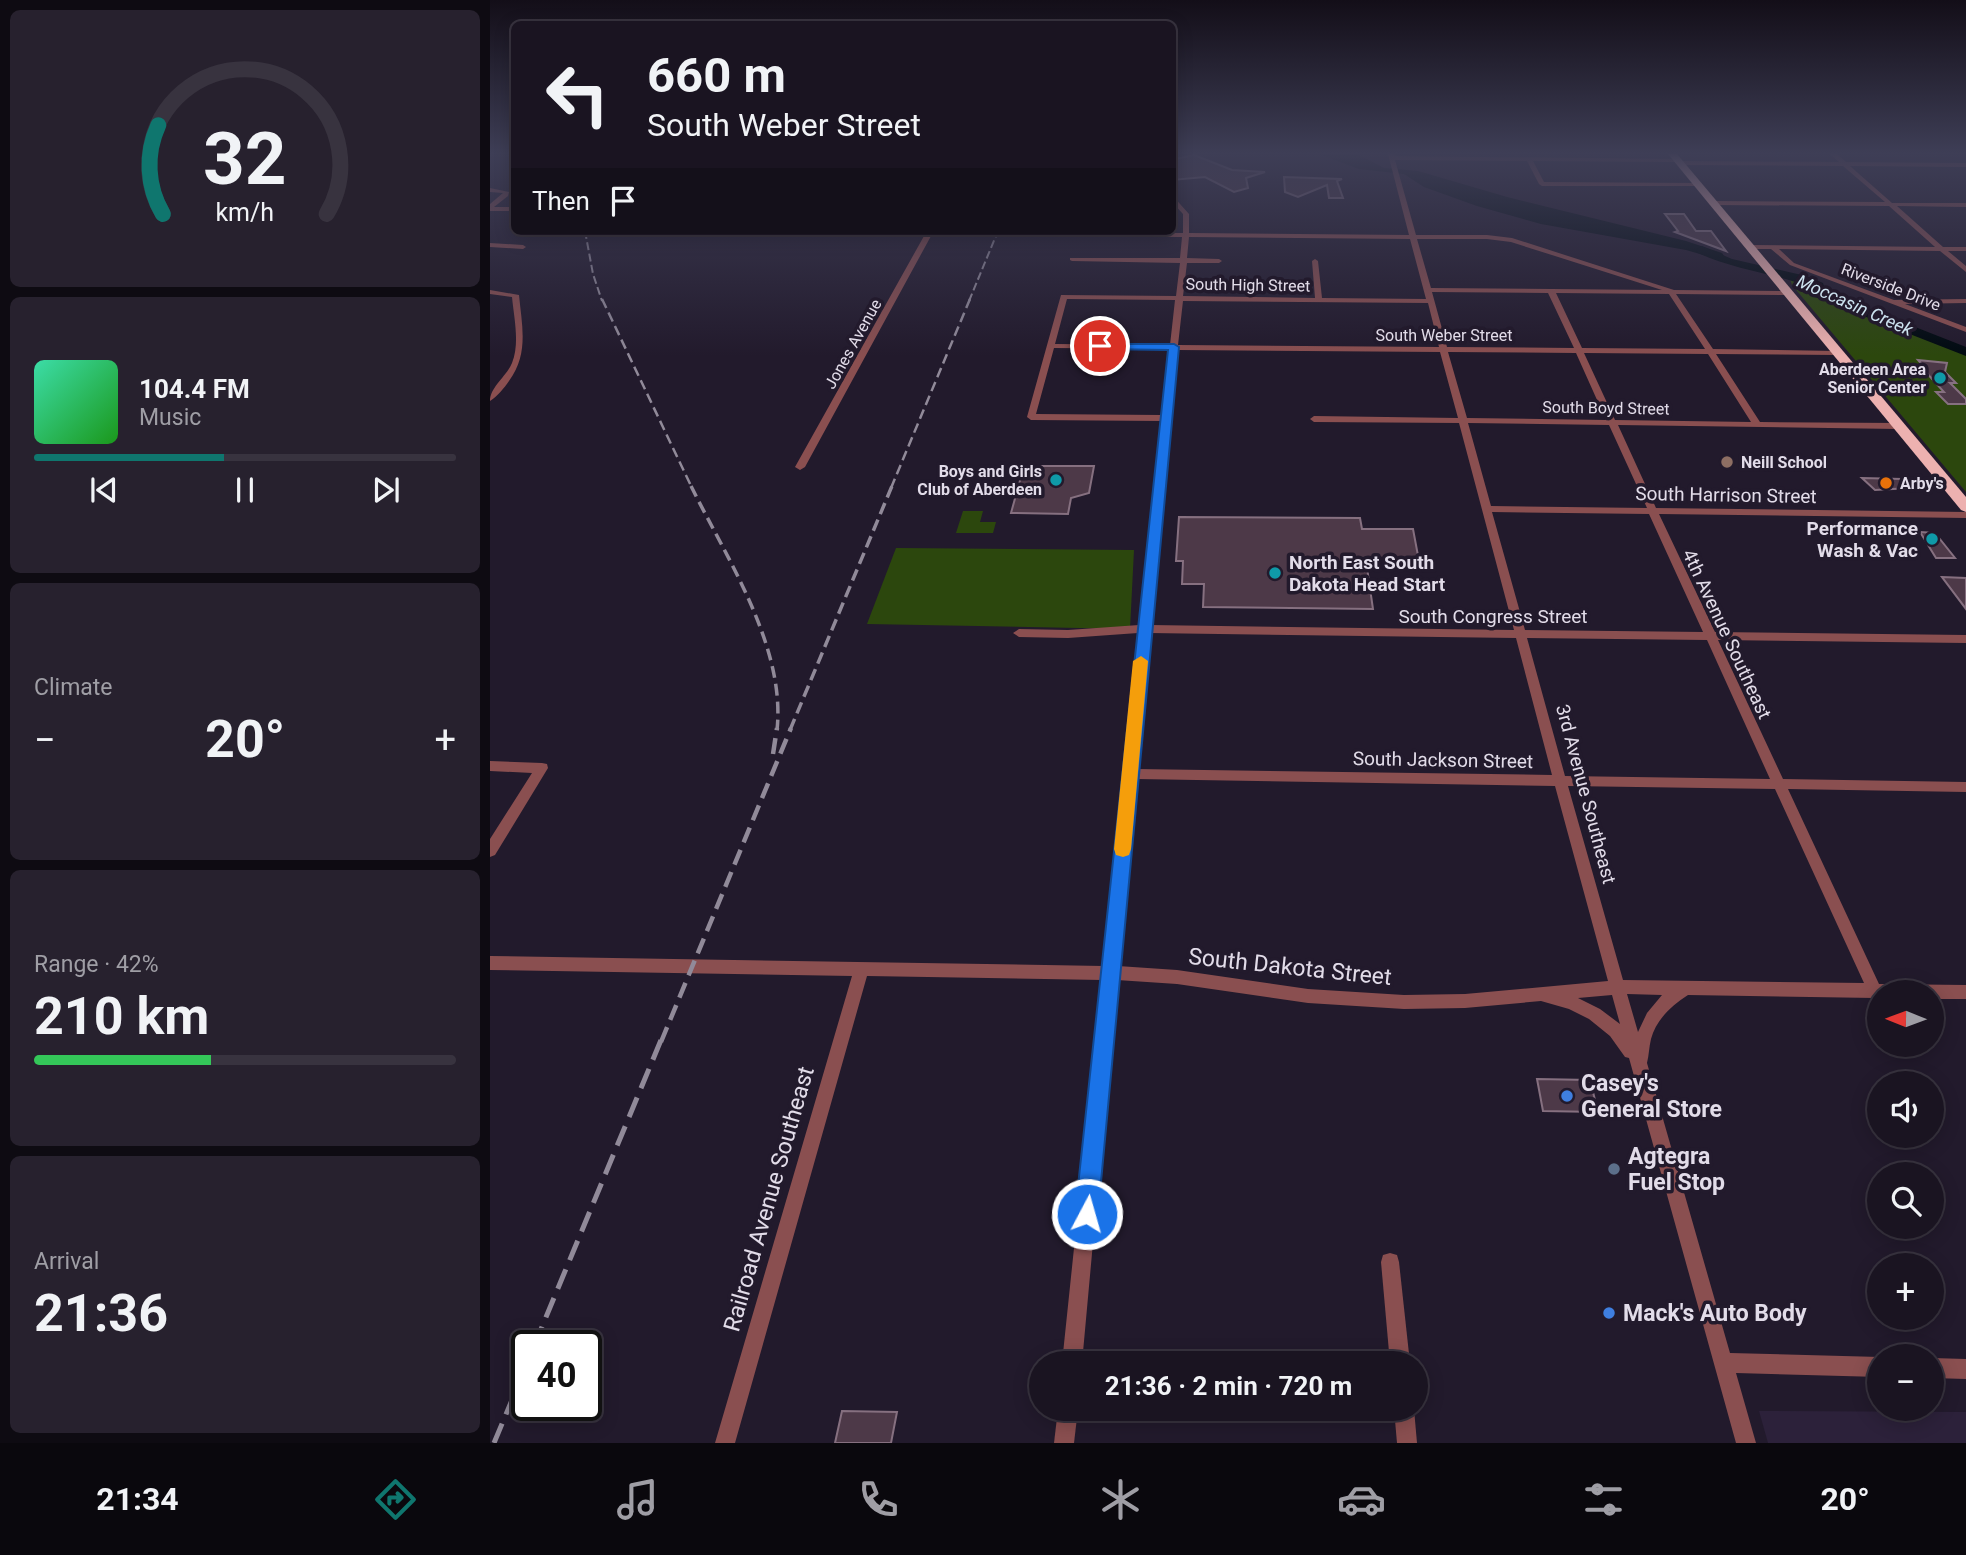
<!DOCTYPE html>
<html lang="en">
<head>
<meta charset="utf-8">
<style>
  :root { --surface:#1a1421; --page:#27212e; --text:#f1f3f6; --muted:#9f9ea5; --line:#38333f; --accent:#0f766e }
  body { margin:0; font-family:Roboto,sans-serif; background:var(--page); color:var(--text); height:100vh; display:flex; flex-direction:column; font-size:26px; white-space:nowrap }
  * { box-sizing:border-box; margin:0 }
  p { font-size:23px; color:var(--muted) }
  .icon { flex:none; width:38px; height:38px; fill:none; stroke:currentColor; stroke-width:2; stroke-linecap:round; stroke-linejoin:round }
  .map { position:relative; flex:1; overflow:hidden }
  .sheet { display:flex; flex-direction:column; gap:10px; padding:10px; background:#0e0b12; width:490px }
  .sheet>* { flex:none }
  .guide { position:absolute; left:21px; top:21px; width:665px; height:214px; border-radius:10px; box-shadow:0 4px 18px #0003,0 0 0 2px var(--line); background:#1a1421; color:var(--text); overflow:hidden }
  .needle { width:46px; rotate:271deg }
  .fabs { position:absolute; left:1377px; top:980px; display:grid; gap:14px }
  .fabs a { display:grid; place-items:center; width:77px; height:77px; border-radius:50%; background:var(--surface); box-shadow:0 4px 18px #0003,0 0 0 2px var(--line); font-size:35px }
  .speed { position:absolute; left:21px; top:1330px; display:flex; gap:14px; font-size:35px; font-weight:700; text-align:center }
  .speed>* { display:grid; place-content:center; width:91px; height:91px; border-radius:50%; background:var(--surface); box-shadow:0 4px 18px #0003,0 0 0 2px var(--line); line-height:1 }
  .speed .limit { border:4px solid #111; border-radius:10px; background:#fff; color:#111 }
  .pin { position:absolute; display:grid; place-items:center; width:60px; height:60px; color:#fff; margin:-30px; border:4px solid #fff; border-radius:50%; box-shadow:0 2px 7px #0007 }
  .me { position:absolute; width:77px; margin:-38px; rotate:6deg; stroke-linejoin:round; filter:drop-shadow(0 0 5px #0008) }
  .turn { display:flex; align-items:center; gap:24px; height:147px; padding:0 21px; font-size:32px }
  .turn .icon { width:91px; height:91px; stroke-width:2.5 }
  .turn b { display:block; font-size:49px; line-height:60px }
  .then { display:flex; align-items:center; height:66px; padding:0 21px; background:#0003; gap:14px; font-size:26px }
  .big { font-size:52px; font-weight:700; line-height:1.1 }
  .sheet .tile { flex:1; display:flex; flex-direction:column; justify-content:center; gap:10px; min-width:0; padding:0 24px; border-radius:10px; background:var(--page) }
  .sheet .dial { align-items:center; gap:0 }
  .dial svg { height:182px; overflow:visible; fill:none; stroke:var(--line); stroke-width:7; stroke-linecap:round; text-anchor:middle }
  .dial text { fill:var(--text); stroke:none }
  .song { display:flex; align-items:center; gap:21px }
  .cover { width:84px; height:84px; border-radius:10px; background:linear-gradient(135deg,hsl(160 70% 55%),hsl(120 70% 35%)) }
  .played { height:7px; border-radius:4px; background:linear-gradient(90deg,var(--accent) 45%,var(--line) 45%) }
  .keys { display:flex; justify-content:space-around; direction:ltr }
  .heat { display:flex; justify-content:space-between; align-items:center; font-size:38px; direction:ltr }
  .charge { height:10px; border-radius:5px; background:linear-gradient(90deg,#34c759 42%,var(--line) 0) }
  .trip { position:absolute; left:539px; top:1351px; width:399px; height:70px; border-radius:35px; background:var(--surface); box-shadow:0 4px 18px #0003,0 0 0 2px var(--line); font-weight:700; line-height:70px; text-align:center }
  .menu { display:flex; height:112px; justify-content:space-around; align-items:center; background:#0a080d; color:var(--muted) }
  .menu .icon { width:49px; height:49px }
  .menu .active { color:var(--accent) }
  .menu b { font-size:32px; color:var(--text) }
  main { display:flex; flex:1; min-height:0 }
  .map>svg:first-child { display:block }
  .built { fill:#2c213a }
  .green { fill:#2c470d }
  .water { fill:#010a11 }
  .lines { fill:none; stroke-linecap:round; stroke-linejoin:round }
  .river { fill:#010a11; fill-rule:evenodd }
  .building { fill:#4d3948; stroke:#867080; stroke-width:2 }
  .minor { fill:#8a4f50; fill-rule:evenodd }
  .highway { fill:#edb1b0; fill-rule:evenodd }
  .rail-far4 { stroke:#918a99; stroke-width:2; stroke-dasharray:8 3.5; stroke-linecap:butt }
  .rail-far3 { stroke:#918a99; stroke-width:2.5; stroke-dasharray:10 5; stroke-linecap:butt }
  .rail-far2 { stroke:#918a99; stroke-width:3.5; stroke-dasharray:12 6; stroke-linecap:butt }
  .rail-far1 { stroke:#918a99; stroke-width:4.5; stroke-dasharray:16 8; stroke-linecap:butt }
  .rail { stroke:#918a99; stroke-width:5; stroke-dasharray:21 10; stroke-linecap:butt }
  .route { fill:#1a73e8; stroke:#114b97; stroke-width:2 }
  .slow { fill:#f59e0b }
  .culture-dot { fill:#0f9aa8; stroke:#221a2c; stroke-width:2.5 }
  .education-dot { fill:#8d6e63; stroke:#221a2c; stroke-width:2.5 }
  .food-dot { fill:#e8710a; stroke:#221a2c; stroke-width:2.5 }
  .shop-dot { fill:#3f7fe0; stroke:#221a2c; stroke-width:2.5 }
  .service-dot { fill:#5c6f8a; stroke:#221a2c; stroke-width:2.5 }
  .labels { text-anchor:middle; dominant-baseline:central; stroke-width:7; stroke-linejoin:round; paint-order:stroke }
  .far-street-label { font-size:16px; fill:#e2dce9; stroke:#221a2c }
  .far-poi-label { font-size:16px; font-weight:bold; fill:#e2dce9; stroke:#221a2c; text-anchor:end }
  .far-water-label { font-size:18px; font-style:italic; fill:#cde3f0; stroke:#221a2c }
  .street-label { font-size:19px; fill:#e2dce9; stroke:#221a2c }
  .poi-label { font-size:19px; font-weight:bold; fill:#e2dce9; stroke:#221a2c; text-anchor:end }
  .near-street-label { font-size:23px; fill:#e2dce9; stroke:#221a2c }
  .near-poi-label { font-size:23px; font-weight:bold; fill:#e2dce9; stroke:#221a2c; text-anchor:start }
</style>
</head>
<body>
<main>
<section class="sheet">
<div class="tile dial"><svg viewBox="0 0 100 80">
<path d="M14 69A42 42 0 1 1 86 69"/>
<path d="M14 69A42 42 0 0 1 12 30" stroke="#0f766e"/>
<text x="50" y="56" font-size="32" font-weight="700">32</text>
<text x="50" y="72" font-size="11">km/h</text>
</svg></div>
<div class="tile">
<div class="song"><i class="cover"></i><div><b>104.4 FM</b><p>Music</p></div></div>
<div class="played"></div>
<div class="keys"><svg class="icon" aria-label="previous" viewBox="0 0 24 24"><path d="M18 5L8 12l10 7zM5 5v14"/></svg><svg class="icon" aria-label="pause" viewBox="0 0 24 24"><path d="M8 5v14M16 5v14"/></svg><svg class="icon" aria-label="next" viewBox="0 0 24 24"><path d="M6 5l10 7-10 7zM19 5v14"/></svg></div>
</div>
<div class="tile"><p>Climate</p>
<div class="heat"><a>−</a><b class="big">20°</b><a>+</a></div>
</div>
<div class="tile"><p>Range · 42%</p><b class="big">210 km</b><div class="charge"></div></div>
<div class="tile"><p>Arrival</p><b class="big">21:36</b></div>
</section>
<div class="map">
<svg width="1476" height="1443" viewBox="0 0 1476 1443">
  <rect width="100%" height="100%" fill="#221a2c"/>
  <path class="built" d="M1269,1411L1476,1412V1443H1278Z"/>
  <g class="green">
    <path d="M1299,276L1328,286L1330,294L1373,313L1476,352V492L1302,285Z"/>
    <path d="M473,511H493L490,522H506L503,533H466Z"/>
    <path d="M406,548L644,550L640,629L377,624Z"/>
  </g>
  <path class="water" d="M829,154H867L894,168L928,171L1017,197L1196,241L1232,253L1238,262L1196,250L1051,224L987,206L934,187L914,174L869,169Z"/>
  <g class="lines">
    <path class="river" d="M1212,246L1242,259L1316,276L1333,283L1336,292L1476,347V356L1325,297L1322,288C1285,273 1244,270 1208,253L1206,250Z"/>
  </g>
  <g class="building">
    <path d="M704,155L742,170L775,172L756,178L758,188L744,192L715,177L682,180L685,159Z"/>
    <path d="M794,177L852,179L847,181L853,198H839L837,185L808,197L795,192Z"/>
    <path d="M1175,214H1194L1206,231H1221L1236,251L1185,232L1188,231Z"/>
    <path d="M1428,360L1457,363L1455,372L1466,383H1460L1476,399V404H1458L1446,392H1454L1433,369H1436Z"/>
    <path d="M534,466H604L599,493L581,498L578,514L521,513Z"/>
    <path d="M1372,478L1412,479L1420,488L1385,490Z"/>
    <path d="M689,517L870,518L872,529H923L929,561H876L883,609L713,607L714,584H692L693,561H686Z"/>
    <path d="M1430,532L1445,533L1465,558H1446Z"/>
    <path d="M1452,577L1476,578V609Z"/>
    <path d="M1047,1079L1100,1080L1108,1112L1053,1111Z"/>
    <path d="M352,1411L407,1412L401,1443H345Z"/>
  </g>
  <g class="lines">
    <g class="minor">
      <path d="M898,154H904L905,156L1189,159L1187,162L1043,161L1054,182L1208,183L1210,186H1052L1049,184L1037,161L905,160L926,235H997L1022,238L1184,290L1300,291L1301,293L1297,295L1186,294L1223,349L1347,351L1351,353L1347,355L1226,354L1270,422L1408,423L1412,426L1408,429L1128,425L1166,508L1476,512V518L1169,514L1225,632L1476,635V643L1228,640L1293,779L1476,782V792L1298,789L1389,984L1476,985V999H1442V992H1390V998H1385L1198,995C1181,1006 1166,1020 1161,1039C1159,1047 1159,1055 1157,1063L1240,1353L1390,1357V1377L1246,1373L1266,1443H1246L1139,1058L1135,1057L1120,1036L1099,1019L1079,1009L1051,1001L975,1008L914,1009L818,1003L687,984L627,980L592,1363H572L612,980L377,976L245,1443H225L362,976L0,970V956L613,966L648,633L578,638L529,637L523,633L529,629L578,630L649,625L672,421L541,420L537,417L571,295L686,296L690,263L582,261L580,260V258H690L692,237L441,236L315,467L310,470L305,467L434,236L309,235L306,233L309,231L693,233V214L682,202V195L699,214V233L919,235ZM699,237L920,239L936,299L832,298L828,261L825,259L822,261L825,298L693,296L697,263H729L732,261L729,259L697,258ZM927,239H997L1021,242L1172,290L941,288ZM942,292L1058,293L1084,348L957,347ZM1066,293L1179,294L1215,349L1092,348ZM577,299L685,300L680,345L565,344ZM693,301L938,303L949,347L688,345ZM564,348L680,349L672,415L546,414ZM688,350L950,352L968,418L824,416L820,419L824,422L969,423L1024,630L660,625ZM958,352L1086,353L1116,420L977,418ZM1094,353L1218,354L1261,422L1125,420ZM978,423L1119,425L1157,508L1001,506ZM1002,512L1159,514L1213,632L1035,630ZM659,633L1026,638L1062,775L647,769ZM1037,638L1217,640L1280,779L1075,776ZM646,779L1065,786L1118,981L975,994L914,995L818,989L687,970L628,966ZM1078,786L1285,789L1374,983L1133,980ZM1137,994L1172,995L1157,1013L1148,1032ZM1122,995L1130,1024L1110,1009L1088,998Z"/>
      <path d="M1340,154H1347L1356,162L1476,163V167L1360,166L1402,203H1476V207L1407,206L1453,247H1476V251H1458L1476,266V272L1450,251L1289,249L1304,263L1404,300L1476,299V303L1415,304L1476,327V332L1300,265L1281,249H1259L1256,247L1259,245L1445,247L1399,206L1223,205L1220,203L1223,201L1395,202L1353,166L1190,165L1187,163L1190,161L1349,162Z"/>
      <path d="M0,188L19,192L18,196L4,207H24V211H0V204L13,193L0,192Z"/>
      <path d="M0,243L33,245L36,247L33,249L0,247Z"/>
      <path d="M0,290L29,295C32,326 39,354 19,381C14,388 8,396 0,401C0,387 16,377 22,363C30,343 24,318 22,297L0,294Z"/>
      <path d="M0,761L52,763L57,764L58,768L5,855L0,857V839L42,773L0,771Z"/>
      <path d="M900,1253L907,1255L909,1262L920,1363H900L891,1262L893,1255Z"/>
      <path d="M1442,1358L1476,1359V1379L1442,1378Z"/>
      <path d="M568,1409H588L584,1443H564Z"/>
      <path d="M904,1409H924L927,1443H907Z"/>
    </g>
    <path class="highway" d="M1178,154H1187L1476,497V512L1471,510Z"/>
    <g class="rail-far4">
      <path d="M95,231L103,274L112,301"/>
      <path d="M479,301L508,231"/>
    </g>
    <g class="rail-far3">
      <path d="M112,299L202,488"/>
      <path d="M401,488L480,299"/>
    </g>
    <g class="rail-far2">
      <path d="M201,486C237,559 296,647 287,730"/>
      <path d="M300,730L402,486"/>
    </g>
    <g class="rail-far1">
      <path d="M283,754L287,728"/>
      <path d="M171,1042L301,728"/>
    </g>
    <g class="rail">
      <path d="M44,1346L171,1040"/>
      <path d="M4,1443L37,1364"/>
    </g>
  </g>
  <linearGradient id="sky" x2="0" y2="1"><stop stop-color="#130e18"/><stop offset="0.43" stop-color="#3e3e56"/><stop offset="1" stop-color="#3e3e56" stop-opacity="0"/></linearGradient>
  <rect width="1476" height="356" fill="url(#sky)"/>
  <path class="route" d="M606,344H684L689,347L608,1214L605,1222L597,1226L589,1222L585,1214L678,350L610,349L606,348Z"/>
  <path class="slow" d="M651,656L658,661L641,849L639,855L633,857L626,855L624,849L643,661Z"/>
  <g class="culture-dot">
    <circle cx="1450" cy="378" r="7"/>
    <circle cx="566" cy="480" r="7"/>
    <circle cx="1442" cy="539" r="7"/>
    <circle cx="785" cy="573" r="7"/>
  </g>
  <circle class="education-dot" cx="1237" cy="462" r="7"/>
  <circle class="food-dot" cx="1396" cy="483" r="7"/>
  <g class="shop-dot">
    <circle cx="1077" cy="1096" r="7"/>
    <circle cx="1119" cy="1313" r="7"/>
  </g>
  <circle class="service-dot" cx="1124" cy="1169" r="7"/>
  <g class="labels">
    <g class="far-street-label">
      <text transform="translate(758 285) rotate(1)">South High Street</text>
      <text transform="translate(1401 287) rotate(21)">Riverside Drive</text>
      <text x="954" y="335">South Weber Street</text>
      <text transform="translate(363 344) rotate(-61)">Jones Avenue</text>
      <text transform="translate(1116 408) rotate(1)">South Boyd Street</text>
    </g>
    <g class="far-poi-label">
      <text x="1436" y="369">Aberdeen Area<tspan x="1436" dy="18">Senior Center</tspan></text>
      <text x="1251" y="462" text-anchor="start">Neill School</text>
      <text x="552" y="471">Boys and Girls<tspan x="552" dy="18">Club of Aberdeen</tspan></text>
      <text x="1410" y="483" text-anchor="start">Arby's</text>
    </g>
    <g class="far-water-label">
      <text transform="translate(1365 305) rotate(24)">Moccasin Creek</text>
    </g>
    <g class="street-label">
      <text transform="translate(1236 495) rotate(1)">South Harrison Street</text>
      <text x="1003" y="616">South Congress Street</text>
      <text transform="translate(1237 634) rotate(65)">4th Avenue Southeast</text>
      <text transform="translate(953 760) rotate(1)">South Jackson Street</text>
      <text transform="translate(1096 794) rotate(75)">3rd Avenue Southeast</text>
    </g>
    <g class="poi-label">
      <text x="1428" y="528">Performance<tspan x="1428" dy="22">Wash &amp; Vac</tspan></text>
      <text x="799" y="562" text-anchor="start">North East South<tspan x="799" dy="22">Dakota Head Start</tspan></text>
    </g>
    <g class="near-street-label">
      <text transform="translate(800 967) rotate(6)">South Dakota Street</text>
      <text transform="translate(279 1199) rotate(-74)">Railroad Avenue Southeast</text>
    </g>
    <g class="near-poi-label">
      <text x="1091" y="1083">Casey's<tspan x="1091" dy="26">General Store</tspan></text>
      <text x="1138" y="1156">Agtegra<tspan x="1138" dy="26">Fuel Stop</tspan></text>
      <text x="1133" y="1313">Mack's Auto Body</text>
    </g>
  </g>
</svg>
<div class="fabs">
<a><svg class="needle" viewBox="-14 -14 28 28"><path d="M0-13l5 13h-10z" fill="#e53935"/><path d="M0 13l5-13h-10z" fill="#9f9ea5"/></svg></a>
<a><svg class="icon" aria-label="sound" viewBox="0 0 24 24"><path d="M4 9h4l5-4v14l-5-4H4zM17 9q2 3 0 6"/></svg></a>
<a><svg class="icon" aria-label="search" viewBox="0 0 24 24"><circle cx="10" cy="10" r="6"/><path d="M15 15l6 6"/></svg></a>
<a>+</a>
<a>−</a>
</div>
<div class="speed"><div class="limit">40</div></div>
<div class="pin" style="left:610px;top:346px;background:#d93025"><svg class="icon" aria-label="arrive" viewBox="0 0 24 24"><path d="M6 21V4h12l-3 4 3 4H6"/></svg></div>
<svg class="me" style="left:597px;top:1214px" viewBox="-20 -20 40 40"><circle r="17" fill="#1a73e8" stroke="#fff" stroke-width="3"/><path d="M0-11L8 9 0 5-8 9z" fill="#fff"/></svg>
<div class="trip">21:36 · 2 min · 720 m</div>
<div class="guide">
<div class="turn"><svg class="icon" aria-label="left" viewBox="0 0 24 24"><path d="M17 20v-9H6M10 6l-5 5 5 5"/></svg><div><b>660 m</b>South Weber Street</div></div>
<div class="then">Then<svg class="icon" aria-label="arrive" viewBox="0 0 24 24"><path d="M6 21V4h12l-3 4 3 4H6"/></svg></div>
</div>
</div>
</main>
<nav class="menu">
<b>21:34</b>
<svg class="icon active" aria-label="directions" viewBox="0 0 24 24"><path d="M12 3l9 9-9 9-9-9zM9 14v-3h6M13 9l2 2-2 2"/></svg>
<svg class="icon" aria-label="music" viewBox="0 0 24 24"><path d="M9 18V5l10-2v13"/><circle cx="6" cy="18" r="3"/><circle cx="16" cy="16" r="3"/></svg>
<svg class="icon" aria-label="phone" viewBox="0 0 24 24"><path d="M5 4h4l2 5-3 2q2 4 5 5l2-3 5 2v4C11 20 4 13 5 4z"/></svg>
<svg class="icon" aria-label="climate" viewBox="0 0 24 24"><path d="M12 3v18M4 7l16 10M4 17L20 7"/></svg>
<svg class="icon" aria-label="car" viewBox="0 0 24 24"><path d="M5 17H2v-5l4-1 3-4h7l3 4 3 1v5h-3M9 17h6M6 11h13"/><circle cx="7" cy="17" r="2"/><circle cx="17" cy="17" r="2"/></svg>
<svg class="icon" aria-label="filters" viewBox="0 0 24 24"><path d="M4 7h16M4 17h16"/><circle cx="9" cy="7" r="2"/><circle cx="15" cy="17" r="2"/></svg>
<b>20°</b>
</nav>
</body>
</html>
